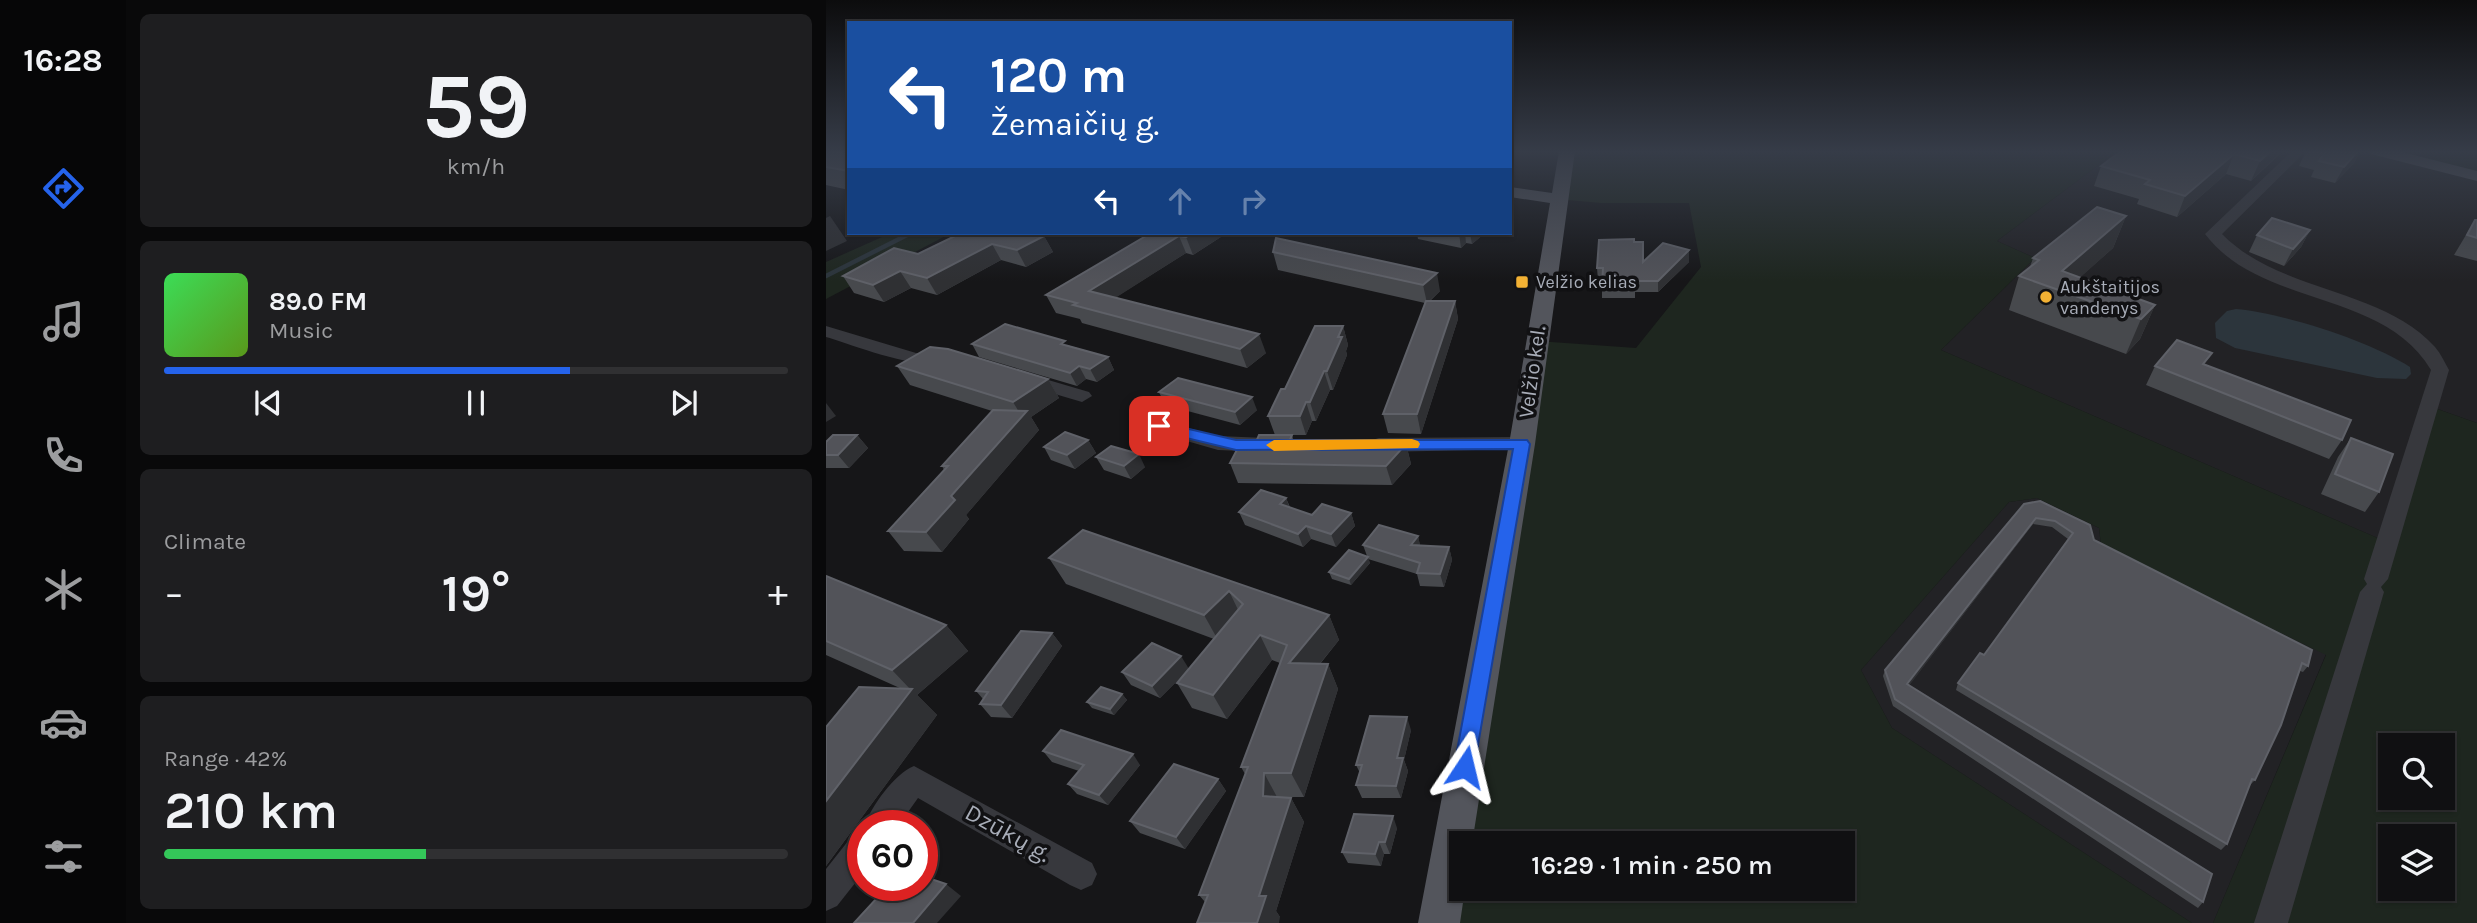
<!DOCTYPE html>
<html lang="en">
<head>
<meta charset="utf-8">
<style>
  :root { --surface:#101012; --page:#1e1e20; --text:#f1f3f6; --muted:#9c9d9f; --line:#303032; --accent:#2563eb }
  body { margin:0; font-family:Karla,sans-serif; background:var(--page); color:var(--text); height:100vh; display:flex; flex-direction:column; font-size:26px; white-space:nowrap }
  * { box-sizing:border-box; margin:0 }
  p { font-size:23px; color:var(--muted) }
  .icon { flex:none; width:38px; height:38px; fill:none; stroke:currentColor; stroke-width:2; stroke-linecap:round; stroke-linejoin:round }
  .map { position:relative; flex:1; overflow:hidden }
  .side { display:flex; flex-direction:column; gap:14px; padding:14px; background:#09090a; width:700px }
  .side>* { flex:none }
  .guide { position:absolute; left:21px; top:21px; width:665px; height:214px; border-radius:0px; box-shadow:0 2px 5px #0004,0 0 0 2px var(--line); background:#1a4fa0; color:#fff; overflow:hidden }
  .tools { position:absolute; left:1552px; top:733px; display:grid; gap:14px }
  .tools a { display:grid; place-items:center; width:77px; height:77px; border-radius:0px; background:var(--surface); box-shadow:0 2px 5px #0004,0 0 0 2px var(--line); font-size:35px }
  .speed { position:absolute; left:21px; top:810px; display:flex; gap:14px; font-size:35px; font-weight:700; text-align:center }
  .speed>* { display:grid; place-content:center; width:91px; height:91px; border-radius:50%; background:var(--surface); box-shadow:0 2px 5px #0004,0 0 0 2px var(--line); line-height:1 }
  .speed .limit { border:10px solid #d22; background:#fff; color:#111 }
  .pin { position:absolute; display:grid; place-items:center; width:60px; height:60px; color:#fff; margin:-30px; border-radius:14px; box-shadow:0 4px 10px #0006 }
  .me { position:absolute; width:77px; margin:-38px; rotate:10deg; stroke-linejoin:round; filter:drop-shadow(0 0 5px #0008) }
  .turn { display:flex; align-items:center; gap:24px; height:147px; padding:0 28px; font-size:32px }
  .turn .icon { width:91px; height:91px; stroke-width:2.5 }
  .turn b { display:block; font-size:49px; line-height:60px }
  .lanes { display:flex; align-items:center; height:66px; padding:0 28px; background:#0003; justify-content:center; gap:35px; direction:ltr }
  .lanes .off { opacity:.35 }
  .big { font-size:52px; font-weight:600; line-height:1.1 }
  .side .tile { flex:1; display:flex; flex-direction:column; justify-content:center; gap:10px; min-width:0; padding:0 24px; border-radius:10px; background:var(--page) }
  .side .dial { align-items:center; gap:0 }
  .dial b { font-size:91px; line-height:1 }
  .song { display:flex; align-items:center; gap:21px }
  .cover { width:84px; height:84px; border-radius:10px; background:linear-gradient(135deg,hsl(130 70% 55%),hsl(90 70% 35%)) }
  .played { height:7px; border-radius:4px; background:linear-gradient(90deg,var(--accent) 65%,var(--line) 65%) }
  .keys { display:flex; justify-content:space-around; direction:ltr }
  .heat { display:flex; justify-content:space-between; align-items:center; font-size:38px; direction:ltr }
  .charge { height:10px; border-radius:5px; background:linear-gradient(90deg,#34c759 42%,var(--line) 0) }
  .trip { position:absolute; left:623px; top:831px; width:406px; height:70px; border-radius:0px; background:var(--surface); box-shadow:0 2px 5px #0004,0 0 0 2px var(--line); font-weight:600; line-height:70px; text-align:center }
  main { display:flex; flex:1; min-height:0 }
  .tab-bar { display:flex; flex-direction:column; width:126px; justify-content:space-around; align-items:center; background:#060607; color:var(--muted) }
  .tab-bar .icon { width:49px; height:49px }
  .tab-bar .selected { color:var(--accent) }
  .tab-bar b { font-size:32px; color:var(--text) }
  .map>svg:first-child { display:block }
  .built { fill:#222225 }
  .green { fill:#1e261f; fill-rule:evenodd }
  .water { fill:#2c353c }
  .lines { fill:none; stroke-linecap:round; stroke-linejoin:round }
  .stream { stroke:#2c353c; stroke-width:4.5 }
  .minor { fill:#37383d; fill-rule:evenodd }
  .major { fill:#53555c; fill-rule:evenodd }
  .wall { fill:#47494d }
  .shaded-wall { fill:#2f3033 }
  .building { fill:#525359; stroke:#5f6168; stroke-width:2 }
  .route { fill:#2563eb; stroke:#184099; stroke-width:2 }
  .slow { fill:#f59e0b }
  .poi-dot { fill:#f2b134; stroke:#111113; stroke-width:2.5 }
  .labels { text-anchor:middle; dominant-baseline:central; stroke-width:7; stroke-linejoin:round; paint-order:stroke }
  .far-poi-label { font-size:18px; fill:#a8adb8; stroke:#111113; text-anchor:start }
  .street-label { font-size:21px; fill:#a8adb8; stroke:#111113 }
  .near-street-label { font-size:24px; fill:#a8adb8; stroke:#111113 }
</style>
</head>
<body>
<main>
<nav class="tab-bar">
<b>16:28</b>
<svg class="icon selected" aria-label="directions" viewBox="0 0 24 24"><path d="M12 3l9 9-9 9-9-9zM9 14v-3h6M13 9l2 2-2 2"/></svg>
<svg class="icon" aria-label="music" viewBox="0 0 24 24"><path d="M9 18V5l10-2v13"/><circle cx="6" cy="18" r="3"/><circle cx="16" cy="16" r="3"/></svg>
<svg class="icon" aria-label="phone" viewBox="0 0 24 24"><path d="M5 4h4l2 5-3 2q2 4 5 5l2-3 5 2v4C11 20 4 13 5 4z"/></svg>
<svg class="icon" aria-label="climate" viewBox="0 0 24 24"><path d="M12 3v18M4 7l16 10M4 17L20 7"/></svg>
<svg class="icon" aria-label="car" viewBox="0 0 24 24"><path d="M5 17H2v-5l4-1 3-4h7l3 4 3 1v5h-3M9 17h6M6 11h13"/><circle cx="7" cy="17" r="2"/><circle cx="17" cy="17" r="2"/></svg>
<svg class="icon" aria-label="filters" viewBox="0 0 24 24"><path d="M4 7h16M4 17h16"/><circle cx="9" cy="7" r="2"/><circle cx="15" cy="17" r="2"/></svg>
</nav>
<section class="side">
<div class="tile dial"><b>59</b><p>km/h</p></div>
<div class="tile">
<div class="song"><i class="cover"></i><div><b>89.0 FM</b><p>Music</p></div></div>
<div class="played"></div>
<div class="keys"><svg class="icon" aria-label="previous" viewBox="0 0 24 24"><path d="M18 5L8 12l10 7zM5 5v14"/></svg><svg class="icon" aria-label="pause" viewBox="0 0 24 24"><path d="M8 5v14M16 5v14"/></svg><svg class="icon" aria-label="next" viewBox="0 0 24 24"><path d="M6 5l10 7-10 7zM19 5v14"/></svg></div>
</div>
<div class="tile"><p>Climate</p>
<div class="heat"><a>−</a><b class="big">19°</b><a>+</a></div>
</div>
<div class="tile"><p>Range · 42%</p><b class="big">210 km</b><div class="charge"></div></div>
</section>
<div class="map">
<svg width="1651" height="923" viewBox="0 0 1651 923">
  <rect width="100%" height="100%" fill="#161618"/>
  <g class="built">
    <path d="M1551,151L1651,176V423L1603,406L1561,542L1115,350L1209,258L1171,241L1290,152Z"/>
    <path d="M1211,498L1273,528L1275,545L1500,654L1387,923H1366L1066,728L1035,670L1183,502Z"/>
  </g>
  <g class="green">
    <path d="M743,151L1290,152L1171,241L1209,258L1115,350L1561,542L1603,406L1651,423V923H1387L1500,655L1275,545L1273,528L1211,498L1183,502L1035,670L1066,728L1366,923H605L711,341L810,348L875,267L863,203H775L731,199ZM1564,746H1617V798H1564ZM1564,836H1617V889H1564ZM635,844H1017V889H635Z"/>
    <path d="M1551,151H1651V176Z"/>
    <path d="M65,233H125L0,299V262Z"/>
  </g>
  <path class="water" d="M1410,309C1457,313 1544,341 1584,367L1585,374L1580,379L1551,378L1409,348L1390,338L1389,323L1401,311Z"/>
  <g class="lines">
    <path class="stream" d="M0,276L85,233"/>
    <g class="minor">
      <path d="M1466,151H1480L1396,234C1454,293 1556,288 1609,347C1615,354 1619,363 1623,370L1562,579L1555,587L1558,592L1462,923H1428L1534,592L1541,584L1538,579L1605,370C1557,289 1435,308 1379,234Z"/>
      <path d="M0,326L90,353L119,355L122,359C107,377 22,343 0,337Z"/>
      <path d="M202,374L263,392L266,396L256,402L195,384L193,380L195,376Z"/>
      <path d="M333,420L392,436L440,438L447,440L450,445L447,450L440,452L392,450L326,431L323,426L326,421Z"/>
      <path d="M696,437L703,439L706,444L703,449L553,452L546,450L543,445L546,440L553,438Z"/>
      <path d="M88,766L266,863L271,874L266,885L255,890L244,885L92,798L72,826H38C46,806 68,774 88,766Z"/>
      <path d="M37,832V873L11,906L0,911V869L26,836Z"/>
    </g>
    <g class="major">
      <path d="M733,151H749L709,444L646,844H635V889H639L634,923H592L683,444L724,203L684,197V187L726,193Z"/>
      <path d="M1543,151H1572L1651,171V181L1545,154Z"/>
    </g>
  </g>
  <g class="wall">
    <path d="M0,151L23,155V190L0,185Z"/>
    <path d="M1295,151L1455,153L1425,181L1400,174L1351,217L1311,204L1313,199L1268,186L1275,166Z"/>
    <path d="M1480,151H1534L1528,163L1509,183L1485,177L1488,170L1473,166Z"/>
    <path d="M1300,216L1287,248L1254,277L1329,305L1314,339L1300,354L1183,310L1193,276L1204,267L1207,258Z"/>
    <path d="M1649,220H1651V261L1628,255Z"/>
    <path d="M1484,230L1475,247L1458,266L1423,252L1431,235Z"/>
    <path d="M325,233H401L367,255L360,253L290,297L440,353L421,368L256,323L254,319L230,313L220,295Z"/>
    <path d="M591,233H659L646,244L640,243L635,248L592,239Z"/>
    <path d="M218,236L227,252L200,267L175,260L111,295L85,288L58,302L28,293L17,276L92,254Z"/>
    <path d="M450,238L614,291L604,301H629L632,319L595,434L562,433L557,414L599,303L452,270L447,252Z"/>
    <path d="M808,242L817,262H863L832,292H809V298H776V280H772L771,268Z"/>
    <path d="M517,326L522,345L520,351L521,355L507,390H504L490,421H486L480,435H466L468,442H526L527,444H580L585,464L566,485L412,483L404,463L430,442L449,435L442,416L459,389Z"/>
    <path d="M146,344L241,345L282,357L288,370L271,382L260,379L251,386L153,357Z"/>
    <path d="M1380,365L1516,440L1503,459L1320,385L1329,366Z"/>
    <path d="M71,366L222,379L233,398L205,417L213,430L140,515L143,519L116,552L78,551L62,531L118,470L116,466L166,411L84,385Z"/>
    <path d="M333,392L431,410L414,425L339,405Z"/>
    <path d="M31,435L42,448L23,468H0V442Z"/>
    <path d="M1525,438L1553,492L1539,512L1495,494L1512,457Z"/>
    <path d="M262,440L270,453L249,469L225,460L218,447Z"/>
    <path d="M270,457L319,467L305,479L278,470Z"/>
    <path d="M460,498L464,507L486,515L525,513L529,526L510,547L485,539L477,547L419,525L413,512Z"/>
    <path d="M1198,504L1268,540L1482,666L1477,672L1474,671L1429,780L1423,786L1401,844L1395,850L1130,690L1132,683L1158,655L1242,539L1226,527L1207,524L1083,685L1377,902L1372,908L1067,706L1057,676L1059,670Z"/>
    <path d="M257,530L503,615L513,640L494,664H502L512,689L478,797H451L465,798L478,822L450,911L454,917L379,902L373,895L419,774L415,767L454,663L446,660L401,719L366,708L351,683L358,674L334,698L305,685L296,672L363,669L388,639L240,584L223,558Z"/>
    <path d="M592,536L594,546L623,547L626,560L618,587L594,586L591,574L542,559L544,563L525,585L506,579L503,572L541,556L537,545Z"/>
    <path d="M0,576L120,625L142,651L91,695L111,715L0,866V727L76,689L0,655Z"/>
    <path d="M226,633L236,646L186,718L165,717L154,704L157,699L150,691Z"/>
    <path d="M296,694L301,700L288,715L266,708L261,702Z"/>
    <path d="M585,730L578,760L582,771L575,798H536L530,785L534,773L530,765Z"/>
    <path d="M217,751L314,765L282,805L251,794L242,784L253,771L226,762Z"/>
    <path d="M392,779L400,791L359,849L314,833L304,821Z"/>
    <path d="M571,828L564,854H558L555,866L522,863L516,852Z"/>
    <path d="M872,889H891L890,897L872,895Z"/>
  </g>
  <g class="shaded-wall">
    <path d="M1445,151H1456L1425,181L1434,161Z"/>
    <path d="M1532,151H1534L1528,163L1509,183L1518,167Z"/>
    <path d="M1408,154L1400,174L1351,217L1359,196Z"/>
    <path d="M4,216L21,241L0,251V218Z"/>
    <path d="M1300,216L1287,248L1238,292L1236,271Z"/>
    <path d="M1484,230L1475,247L1458,266L1467,249Z"/>
    <path d="M367,233H401L367,255L360,237Z"/>
    <path d="M633,233H639L640,243L635,248Z"/>
    <path d="M644,233H659L646,244Z"/>
    <path d="M218,236L227,252L200,267L191,250Z"/>
    <path d="M353,236L360,253L272,309L263,291Z"/>
    <path d="M166,244L175,260L111,295L101,278Z"/>
    <path d="M863,250V262L832,292V281Z"/>
    <path d="M74,271L85,288L58,302L47,285Z"/>
    <path d="M611,273L614,291L601,303L597,285Z"/>
    <path d="M629,301L632,319L595,434L591,414Z"/>
    <path d="M1329,305L1314,339L1300,354L1315,319Z"/>
    <path d="M517,326L522,345L520,351L521,355L507,390L501,371Z"/>
    <path d="M433,334L440,353L421,368L414,349Z"/>
    <path d="M282,357L288,370L271,382L264,369Z"/>
    <path d="M253,366L260,379L251,386L244,373Z"/>
    <path d="M498,371L504,390L490,421L484,402Z"/>
    <path d="M222,379L233,398L205,417L213,430L140,515L143,519L116,552L100,532L125,496L196,417L187,402Z"/>
    <path d="M426,397L431,410L414,425L409,412Z"/>
    <path d="M480,402L486,421L480,435L474,416Z"/>
    <path d="M0,403L10,416L0,422Z"/>
    <path d="M31,435L42,448L23,468L12,455Z"/>
    <path d="M262,440L270,453L249,469L241,455Z"/>
    <path d="M580,444L585,464L566,485L560,466Z"/>
    <path d="M313,454L319,467L305,479L298,466Z"/>
    <path d="M460,498L465,512L454,504Z"/>
    <path d="M525,513L529,526L510,547L505,534Z"/>
    <path d="M1210,518L1207,524L1079,691L1081,684Z"/>
    <path d="M480,526L485,539L477,547L472,534Z"/>
    <path d="M592,536L595,549L585,545Z"/>
    <path d="M623,547L626,560L618,587L614,574Z"/>
    <path d="M542,557L544,563L525,585L523,579Z"/>
    <path d="M403,591L415,616L392,640L378,615Z"/>
    <path d="M503,615L513,640L474,688L463,663Z"/>
    <path d="M120,625L142,651L91,695L111,715L0,866V801L85,690L66,670Z"/>
    <path d="M226,633L236,646L186,718L175,705Z"/>
    <path d="M434,635L446,660L401,719L387,695Z"/>
    <path d="M355,656L363,669L334,698L326,686Z"/>
    <path d="M502,664L512,689L478,797L465,773Z"/>
    <path d="M296,694L301,700L288,715L284,709Z"/>
    <path d="M581,717L585,730L578,760L582,771L575,798L570,786L571,758Z"/>
    <path d="M307,754L314,765L282,805L273,795Z"/>
    <path d="M438,773L451,797L450,820L437,796Z"/>
    <path d="M392,779L400,791L359,849L350,837Z"/>
    <path d="M465,798L478,822L450,911L454,917L453,923H431L433,896Z"/>
    <path d="M567,816L571,828L564,854L559,842Z"/>
    <path d="M553,842L558,854L555,866L549,854Z"/>
    <path d="M120,884L135,896L111,923H87Z"/>
  </g>
  <g class="building">
    <path d="M0,151H6L23,155V171L0,167Z"/>
    <path d="M1295,151H1445L1434,161L1408,154L1359,196L1319,184L1324,180L1275,166Z"/>
    <path d="M1487,151H1532L1518,167L1493,161L1498,154Z"/>
    <path d="M1271,207L1300,216L1236,271L1329,305L1315,319L1193,276L1213,260L1207,258Z"/>
    <path d="M1446,218L1484,230L1467,249L1431,235Z"/>
    <path d="M1649,220H1651V238L1641,235Z"/>
    <path d="M135,233H206L218,236L191,250L166,244L101,278L74,271L47,285L17,276L68,248L92,254Z"/>
    <path d="M325,233H367L360,237L353,236L263,291L433,334L414,349L247,305L251,303L220,295Z"/>
    <path d="M450,238L611,273L597,285L447,252Z"/>
    <path d="M808,239V242H817V262L837,243L863,250L832,281H809V286H776L777,268H771L773,240Z"/>
    <path d="M600,301H629L591,414H557Z"/>
    <path d="M179,324L239,341L235,344L282,357L264,369L253,366L244,373L146,344Z"/>
    <path d="M489,326H517L512,337H516L501,371H498L484,402H480L474,416H442L455,389H459Z"/>
    <path d="M1351,340L1386,353L1377,364L1525,420L1516,440L1329,366Z"/>
    <path d="M104,347L122,349L222,379L187,402L71,366Z"/>
    <path d="M352,378L426,397L409,412L333,392Z"/>
    <path d="M167,410L201,411L125,496L129,500L100,532L62,531L122,466H116Z"/>
    <path d="M239,432L262,440L241,455L218,447Z"/>
    <path d="M7,435H31L12,455H0V442Z"/>
    <path d="M433,435H466L463,442H526L525,444H580L560,466L404,463L415,442H430Z"/>
    <path d="M1525,438L1567,454L1553,492L1509,474Z"/>
    <path d="M285,446L313,454L298,466L270,457Z"/>
    <path d="M435,490L460,498L454,504L486,515L496,504L525,513L505,534L480,526L472,534L413,512Z"/>
    <path d="M1214,501L1264,525L1268,540L1486,650L1482,666L1476,663L1455,725L1429,780L1426,779L1401,844L1132,683L1154,653L1158,655L1247,533L1229,521L1210,518L1081,684L1386,874L1377,902L1069,699L1059,670L1198,504Z"/>
    <path d="M553,525L592,536L585,545L623,547L614,574L591,573L594,563L537,545Z"/>
    <path d="M257,530L503,615L463,663L502,664L465,773H438L437,796L465,798L433,896H440L431,923H371L382,895H373L422,767H415L461,645L434,635L387,695L351,683L417,604L403,591L378,615L223,558Z"/>
    <path d="M523,550L542,557L523,579L503,572Z"/>
    <path d="M0,576L120,625L66,670L0,641Z"/>
    <path d="M195,631L226,633L175,705L154,704L162,692L150,691Z"/>
    <path d="M326,643L355,656L326,686L296,672Z"/>
    <path d="M33,687L86,689L0,801V727Z"/>
    <path d="M275,687L296,694L284,709L261,702Z"/>
    <path d="M544,716L581,717L571,758H577L570,786L530,785L536,765H530Z"/>
    <path d="M235,730L307,754L273,795L242,784L258,765L217,751Z"/>
    <path d="M348,764L392,779L350,837L304,821Z"/>
    <path d="M528,814L567,816L559,842H553L549,854L516,852Z"/>
    <path d="M96,876L120,884L87,923H28L62,886H96Z"/>
    <path d="M872,889H891V891Z"/>
  </g>
  <linearGradient id="sky" x2="0" y2="1"><stop stop-color="#0c0c0d"/><stop offset="0.54" stop-color="#363c48"/><stop offset="1" stop-color="#363c48" stop-opacity="0"/></linearGradient>
  <rect width="1651" height="281" fill="url(#sky)"/>
  <path class="route" d="M333,422L410,440H701L704,444L647,774L639,777L632,774L628,767L687,449L410,450L327,430L325,426Z"/>
  <path class="slow" d="M586,439L592,441L594,444L592,448L448,451L440,445L448,440Z"/>
  <g class="poi-dot">
    <rect x="689" y="275" width="14" height="14" rx="3.5"/>
    <circle cx="1220" cy="297" r="7"/>
  </g>
  <g class="labels">
    <g class="far-poi-label">
      <text x="710" y="282">Velžio kelias</text>
      <text x="1234" y="287">Aukštaitijos<tspan x="1234" dy="21">vandenys</tspan></text>
    </g>
    <g class="street-label">
      <text transform="translate(706 372) rotate(-82)">Velžio kel.</text>
    </g>
    <g class="near-street-label">
      <text transform="translate(182 833) rotate(29)">Dzūkų g.</text>
    </g>
  </g>
</svg>
<div class="tools">
<a><svg class="icon" aria-label="search" viewBox="0 0 24 24"><circle cx="10" cy="10" r="6"/><path d="M15 15l6 6"/></svg></a>
<a><svg class="icon" aria-label="layers" viewBox="0 0 24 24"><path d="M12 4l9 5-9 5-9-5zM3 14l9 5 9-5"/></svg></a>
</div>
<div class="speed"><div class="limit">60</div></div>
<div class="pin" style="left:333px;top:426px;background:#d93025"><svg class="icon" aria-label="arrive" viewBox="0 0 24 24"><path d="M6 21V4h12l-3 4 3 4H6"/></svg></div>
<svg class="me" style="left:639px;top:767px" viewBox="-20 -20 40 40"><path d="M0-17L14 15 0 8-14 15z" fill="#2563eb" stroke="#fff" stroke-width="4"/></svg>
<div class="trip">16:29 · 1 min · 250 m</div>
<div class="guide">
<div class="turn"><svg class="icon" aria-label="left" viewBox="0 0 24 24"><path d="M17 20v-9H6M10 6l-5 5 5 5"/></svg><div><b>120 m</b>Žemaičių g.</div></div>
<div class="lanes"><svg class="icon" aria-label="left" viewBox="0 0 24 24"><path d="M17 20v-9H6M10 6l-5 5 5 5"/></svg><svg class="icon off" aria-label="ahead" viewBox="0 0 24 24"><path d="M12 20V5M6 11l6-6 6 6"/></svg><svg class="icon off" aria-label="right" viewBox="0 0 24 24"><path d="M7 20v-9h11M14 6l5 5-5 5"/></svg></div>
</div>
</div>
</main>
</body>
</html>
